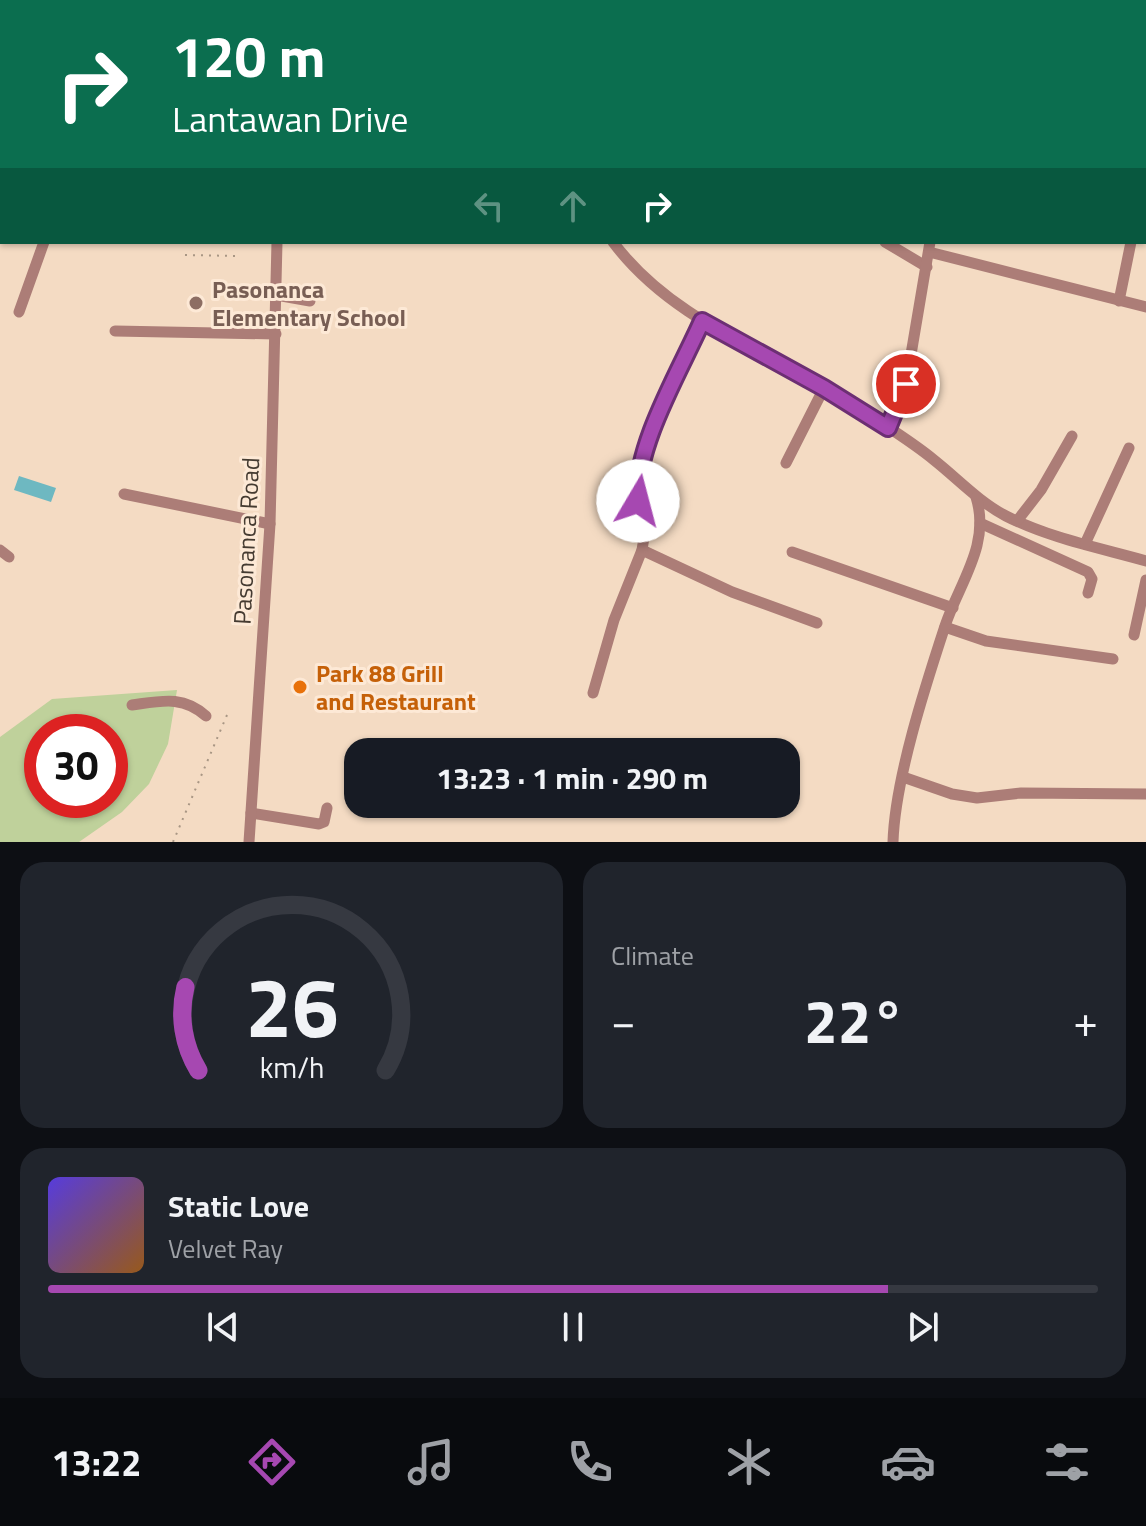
<!DOCTYPE html>
<html lang="en">
<head>
<meta charset="utf-8">
<style>
  :root { --surface:#171b24; --page:#20242c; --text:#f1f3f6; --muted:#9ea1a6; --line:#363941; --accent:#a648b1 }
  body { margin:0; font-family:"Titillium Web",sans-serif; background:var(--page); color:var(--text); height:100vh; display:flex; flex-direction:column; font-size:30px; white-space:nowrap }
  * { box-sizing:border-box; margin:0 }
  p { font-size:26px; color:var(--muted) }
  .icon { flex:none; width:44px; height:44px; fill:none; stroke:currentColor; stroke-width:2; stroke-linecap:round; stroke-linejoin:round }
  .map { position:relative; height:842px; overflow:hidden }
  .details { display:flex; flex-direction:column; gap:20px; padding:20px; background:#0d0f14; flex:1 }
  .details>* { flex:none }
  .top-card { position:absolute; left:0px; top:0px; width:1146px; height:244px; box-shadow:0 2px 6px #0004; background:#0b6e4f; color:#fff; overflow:hidden }
  .speed { position:absolute; left:24px; top:714px; display:flex; gap:16px; font-size:40px; font-weight:700; text-align:center }
  .speed>* { display:grid; place-content:center; width:104px; height:104px; border-radius:50%; background:var(--surface); box-shadow:0 2px 6px #0004; line-height:1 }
  .speed .limit { border:12px solid #d22; background:#fff; color:#111 }
  .pin { position:absolute; display:grid; place-items:center; width:68px; height:68px; color:#fff; margin:-34px; border:4px solid #fff; border-radius:50%; box-shadow:0 2px 8px #0007 }
  .me { position:absolute; width:88px; margin:-44px; rotate:8deg; stroke-linejoin:round; filter:drop-shadow(0 0 6px #0008) }
  .turn { display:flex; align-items:center; gap:28px; height:168px; padding:0 40px; font-size:36px }
  .turn .icon { width:104px; height:104px; stroke-width:2.5 }
  .turn b { display:block; font-size:56px; line-height:68px }
  .lanes { display:flex; align-items:center; height:76px; padding:0 40px; background:#0003; justify-content:center; gap:40px; direction:ltr }
  .lanes .off { opacity:.35 }
  .big { font-size:60px; font-weight:700; line-height:1.1 }
  .details .tile { flex:1; display:flex; flex-direction:column; justify-content:center; gap:12px; min-width:0; padding:0 28px; border-radius:24px; background:var(--page) }
  .details .dial { align-items:center; gap:0 }
  .dial svg { height:208px; overflow:visible; fill:none; stroke:var(--line); stroke-width:7; stroke-linecap:round; text-anchor:middle }
  .dial text { fill:var(--text); stroke:none }
  .song { display:flex; align-items:center; gap:24px }
  .cover { width:96px; height:96px; border-radius:12px; background:linear-gradient(135deg,hsl(250 70% 55%),hsl(30 70% 35%)) }
  .played { height:8px; border-radius:4px; background:linear-gradient(90deg,var(--accent) 80%,var(--line) 80%) }
  .keys { display:flex; justify-content:space-around; direction:ltr }
  .heat { display:flex; justify-content:space-between; align-items:center; font-size:44px; direction:ltr }
  .details .tiles { flex:1; display:grid; gap:20px; grid-template-columns:1fr 1fr }
  .tile:last-child { grid-column:span 2 }
  .trip { position:absolute; left:344px; top:738px; width:456px; height:80px; border-radius:24px; background:var(--surface); box-shadow:0 2px 6px #0004; font-weight:700; line-height:80px; text-align:center }
  .dock { display:flex; height:128px; justify-content:space-around; align-items:center; background:#090b0e; color:var(--muted) }
  .dock .icon { width:56px; height:56px }
  .dock .active { color:var(--accent) }
  .dock b { font-size:36px; color:var(--text) }
  .map>svg:first-child { display:block }
  .green { fill:#bfd19b; fill-rule:evenodd }
  .water { fill:#6eb8c1 }
  .lines { fill:none; stroke-linecap:round; stroke-linejoin:round }
  .path { stroke:#a89684; stroke-width:2; stroke-dasharray:2 6; stroke-linecap:butt }
  .minor { stroke:#ac7d77; stroke-width:11 }
  .route-casing { stroke:#6c2f73; stroke-width:20 }
  .route { stroke:#a648b1; stroke-width:14 }
  .education-dot { fill:#8d6e63; stroke:#fde9d6; stroke-width:3 }
  .food-dot { fill:#e8710a; stroke:#fde9d6; stroke-width:3 }
  .labels { text-anchor:middle; dominant-baseline:central; stroke-width:6; stroke-linejoin:round; paint-order:stroke }
  .education-label { font-size:24px; font-weight:bold; fill:#785e54; stroke:#fde9d6; text-anchor:start }
  .street-label { font-size:24px; fill:#453b31; stroke:#fde9d6 }
  .food-label { font-size:24px; font-weight:bold; fill:#c56008; stroke:#fde9d6; text-anchor:start }
</style>
</head>
<body>
<div class="map">
<svg width="1146" height="842" viewBox="0 0 1146 842">
  <rect width="100%" height="100%" fill="#f4dbc3"/>
  <path class="green" d="M177,690L168,744L149,784L122,812L79,842H0V737L52,699ZM42,732H110V800H42Z"/>
  <path class="water" d="M19,476L56,488L51,502L14,490Z"/>
  <g class="lines">
    <g class="path">
      <path d="M1004,0V2"/>
      <path d="M185,255L239,256"/>
      <path d="M173,842L227,715"/>
    </g>
    <g class="minor">
      <path d="M123,0L128,2"/>
      <path d="M856,0L861,2"/>
      <path d="M984,0L987,2"/>
      <path d="M180,2L181,0"/>
      <path d="M305,2V0"/>
      <path d="M931,2L932,0"/>
      <path d="M1144,189L1146,186"/>
      <path d="M0,199L2,197"/>
      <path d="M613,242C674,324 776,354 859,408C884,425 911,441 934,460C958,479 979,502 1006,516C1049,538 1100,548 1146,561"/>
      <path d="M885,242L927,267"/>
      <path d="M929,252L1146,307"/>
      <path d="M276,295L310,301"/>
      <path d="M1119,301L1131,242"/>
      <path d="M19,312L44,242"/>
      <path d="M115,331L276,334"/>
      <path d="M888,428L906,384L930,242"/>
      <path d="M786,463L824,388"/>
      <path d="M124,494L270,524"/>
      <path d="M1017,521L1041,490L1072,436"/>
      <path d="M980,523L1088,572L1092,579L1088,593"/>
      <path d="M1085,544L1129,448"/>
      <path d="M0,550L9,557"/>
      <path d="M642,550L732,592L817,623"/>
      <path d="M792,552L953,608"/>
      <path d="M945,627L986,641L1113,659"/>
      <path d="M1134,635L1146,580"/>
      <path d="M593,693L614,620L642,550L645,531L637,482L670,391L702,321"/>
      <path d="M132,705C161,701 183,695 206,716"/>
      <path d="M903,777L952,794L977,798L1021,793L1146,794"/>
      <path d="M251,813L319,824L324,822L327,808"/>
      <path d="M249,842L270,524L277,242"/>
      <path d="M893,842C895,779 925,687 945,626C959,583 991,545 976,497"/>
    </g>
  </g>
  <g class="lines">
    <g class="route-casing">
      <path id="route" d="M638,501C634,447 680,371 702,321L824,388L888,428L906,384"/>
    </g>
    <use href="#route" class="route"/>
  </g>
  <circle class="education-dot" cx="196" cy="303" r="8"/>
  <circle class="food-dot" cx="300" cy="687" r="8"/>
  <g class="labels">
    <g class="education-label">
      <text x="212" y="289">Pasonanca<tspan x="212" dy="28">Elementary School</tspan></text>
    </g>
    <g class="street-label">
      <text transform="translate(246 541) rotate(-87)">Pasonanca Road</text>
    </g>
    <g class="food-label">
      <text x="316" y="673">Park 88 Grill<tspan x="316" dy="28">and Restaurant</tspan></text>
    </g>
  </g>
</svg>
<div class="speed"><div class="limit">30</div></div>
<div class="pin" style="left:906px;top:384px;background:#d93025"><svg class="icon" aria-label="arrive" viewBox="0 0 24 24"><path d="M6 21V4h12l-3 4 3 4H6"/></svg></div>
<svg class="me" style="left:638px;top:501px" viewBox="-20 -20 40 40"><circle r="19" fill="#fff"/><path d="M0-13L10 11 0 6-10 11z" fill="#a648b1"/></svg>
<div class="trip">13:23 · 1 min · 290 m</div>
<div class="top-card">
<div class="turn"><svg class="icon" aria-label="right" viewBox="0 0 24 24"><path d="M7 20v-9h11M14 6l5 5-5 5"/></svg><div><b>120 m</b>Lantawan Drive</div></div>
<div class="lanes"><svg class="icon off" aria-label="left" viewBox="0 0 24 24"><path d="M17 20v-9H6M10 6l-5 5 5 5"/></svg><svg class="icon off" aria-label="ahead" viewBox="0 0 24 24"><path d="M12 20V5M6 11l6-6 6 6"/></svg><svg class="icon" aria-label="right" viewBox="0 0 24 24"><path d="M7 20v-9h11M14 6l5 5-5 5"/></svg></div>
</div>
</div>
<section class="details">
<div class="tiles">
<div class="tile dial"><svg viewBox="0 0 100 80">
<path d="M14 69A42 42 0 1 1 86 69"/>
<path d="M14 69A42 42 0 0 1 9 37" stroke="#a648b1"/>
<text x="50" y="56" font-size="32" font-weight="700">26</text>
<text x="50" y="72" font-size="11">km/h</text>
</svg></div>
<div class="tile"><p>Climate</p>
<div class="heat"><a>−</a><b class="big">22°</b><a>+</a></div>
</div>
<div class="tile">
<div class="song"><i class="cover"></i><div><b>Static Love</b><p>Velvet Ray</p></div></div>
<div class="played"></div>
<div class="keys"><svg class="icon" aria-label="previous" viewBox="0 0 24 24"><path d="M18 5L8 12l10 7zM5 5v14"/></svg><svg class="icon" aria-label="pause" viewBox="0 0 24 24"><path d="M8 5v14M16 5v14"/></svg><svg class="icon" aria-label="next" viewBox="0 0 24 24"><path d="M6 5l10 7-10 7zM19 5v14"/></svg></div>
</div>
</div>
</section>
<nav class="dock">
<b>13:22</b>
<svg class="icon active" aria-label="directions" viewBox="0 0 24 24"><path d="M12 3l9 9-9 9-9-9zM9 14v-3h6M13 9l2 2-2 2"/></svg>
<svg class="icon" aria-label="music" viewBox="0 0 24 24"><path d="M9 18V5l10-2v13"/><circle cx="6" cy="18" r="3"/><circle cx="16" cy="16" r="3"/></svg>
<svg class="icon" aria-label="phone" viewBox="0 0 24 24"><path d="M5 4h4l2 5-3 2q2 4 5 5l2-3 5 2v4C11 20 4 13 5 4z"/></svg>
<svg class="icon" aria-label="climate" viewBox="0 0 24 24"><path d="M12 3v18M4 7l16 10M4 17L20 7"/></svg>
<svg class="icon" aria-label="car" viewBox="0 0 24 24"><path d="M5 17H2v-5l4-1 3-4h7l3 4 3 1v5h-3M9 17h6M6 11h13"/><circle cx="7" cy="17" r="2"/><circle cx="17" cy="17" r="2"/></svg>
<svg class="icon" aria-label="filters" viewBox="0 0 24 24"><path d="M4 7h16M4 17h16"/><circle cx="9" cy="7" r="2"/><circle cx="15" cy="17" r="2"/></svg>
</nav>
</body>
</html>
